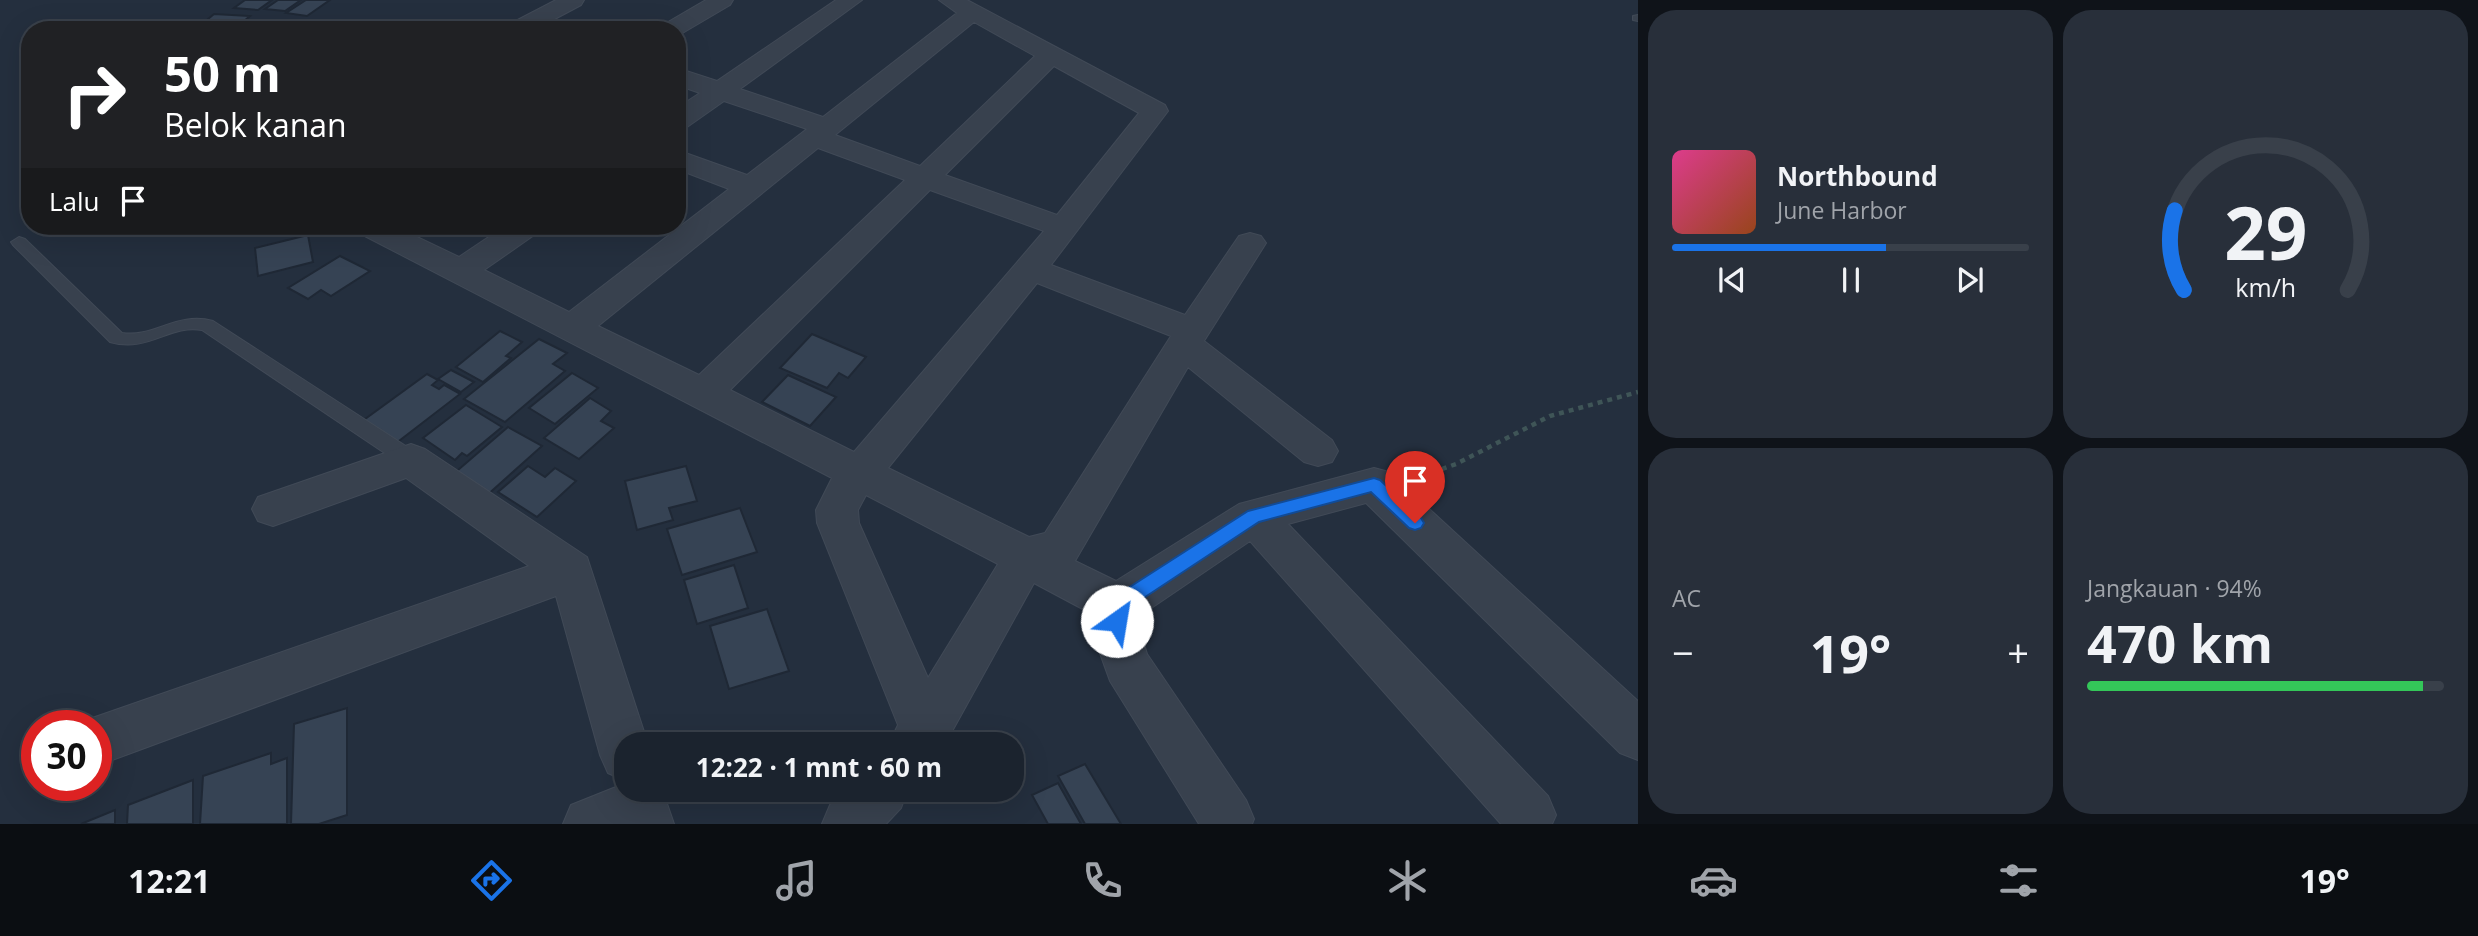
<!DOCTYPE html>
<html lang="id">
<head>
<meta charset="utf-8">
<style>
  :root { --surface:#1b232e; --page:#282f3a; --text:#f1f3f6; --muted:#a0a4aa; --line:#39404a; --accent:#1a73e8 }
  body { margin:0; font-family:"Open Sans",sans-serif; background:var(--page); color:var(--text); height:100vh; display:flex; flex-direction:column; font-size:26px; white-space:nowrap }
  * { box-sizing:border-box; margin:0 }
  p { font-size:23px; color:var(--muted) }
  .icon { flex:none; width:38px; height:38px; fill:none; stroke:currentColor; stroke-width:2; stroke-linecap:round; stroke-linejoin:round }
  .map { position:relative; flex:1; overflow:hidden }
  .panel { display:flex; flex-direction:column; gap:10px; padding:10px; background:#0f1319; width:840px }
  .panel>* { flex:none }
  .hud { position:absolute; left:21px; top:21px; width:665px; height:214px; border-radius:28px; box-shadow:0 7px 28px #0002,0 0 0 2px var(--line); background:#202124; color:#fff; overflow:hidden }
  .speed { position:absolute; left:21px; top:710px; display:flex; gap:14px; font-size:35px; font-weight:700; text-align:center }
  .speed>* { display:grid; place-content:center; width:91px; height:91px; border-radius:50%; background:var(--surface); box-shadow:0 7px 28px #0002,0 0 0 2px var(--line); line-height:1 }
  .speed .limit { border:10px solid #d22; background:#fff; color:#111 }
  .pin { position:absolute; display:grid; place-items:center; width:60px; height:60px; color:#fff; margin:-72px -30px; border-radius:50% 50% 50% 0; rotate:-45deg; box-shadow:0 0 7px #0007 }
  .pin .icon { rotate:45deg }
  .me { position:absolute; width:77px; margin:-38px; rotate:32deg; stroke-linejoin:round; filter:drop-shadow(0 0 5px #0008) }
  .turn { display:flex; align-items:center; gap:24px; height:147px; padding:0 28px; font-size:32px }
  .turn .icon { width:91px; height:91px; stroke-width:2.5 }
  .turn b { display:block; font-size:49px; line-height:60px }
  .then { display:flex; align-items:center; height:66px; padding:0 28px; background:#0003; gap:14px; font-size:26px }
  .big { font-size:52px; font-weight:700; line-height:1.1 }
  .panel .card { flex:1; display:flex; flex-direction:column; justify-content:center; gap:10px; min-width:0; padding:0 24px; border-radius:28px; background:var(--page) }
  .panel .dial { align-items:center; gap:0 }
  .dial svg { height:182px; overflow:visible; fill:none; stroke:var(--line); stroke-width:7; stroke-linecap:round; text-anchor:middle }
  .dial text { fill:var(--text); stroke:none }
  .song { display:flex; align-items:center; gap:21px }
  .cover { width:84px; height:84px; border-radius:10px; background:linear-gradient(135deg,hsl(330 70% 55%),hsl(20 70% 35%)) }
  .played { height:7px; border-radius:4px; background:linear-gradient(90deg,var(--accent) 60%,var(--line) 60%) }
  .keys { display:flex; justify-content:space-around; direction:ltr }
  .heat { display:flex; justify-content:space-between; align-items:center; font-size:38px; direction:ltr }
  .charge { height:10px; border-radius:5px; background:linear-gradient(90deg,#34c759 94%,var(--line) 0) }
  .panel .tiles { flex:1; display:grid; gap:10px; grid-template-columns:repeat(2,1fr) }
  .trip { position:absolute; left:614px; top:732px; width:410px; height:70px; border-radius:28px; background:var(--surface); box-shadow:0 7px 28px #0002,0 0 0 2px var(--line); font-weight:700; line-height:70px; text-align:center }
  .tab-bar { display:flex; height:112px; justify-content:space-around; align-items:center; background:#0b0e12; color:var(--muted) }
  .tab-bar .icon { width:49px; height:49px }
  .tab-bar .current { color:var(--accent) }
  .tab-bar b { font-size:32px; color:var(--text) }
  main { display:flex; flex:1; min-height:0 }
  .map>svg:first-child { display:block }
  .building { fill:#364354; stroke:#1f2835; stroke-width:2 }
  .lines { fill:none; stroke-linecap:round; stroke-linejoin:round }
  .lane-casing { stroke:#414a57; stroke-width:2 }
  .street-casing { stroke:#414a57; stroke-width:2 }
  .path { stroke:#3f5557; stroke-width:4.5; stroke-dasharray:5 5; stroke-linecap:butt }
  .lane { fill:#38414e; fill-rule:evenodd }
  .street { fill:#38414e; fill-rule:evenodd }
  .route { fill:#1a73e8; stroke:#114b97; stroke-width:2 }
</style>
</head>
<body>
<main>
<div class="map">
<svg width="1638" height="824" viewBox="0 0 1638 824">
  <rect width="100%" height="100%" fill="#242f3e"/>
  <g class="building">
    <path d="M245,0H272L258,10L234,8Z"/>
    <path d="M278,0H301L285,11L265,9Z"/>
    <path d="M306,0H330L307,16L286,13Z"/>
    <path d="M214,14L250,16L237,27L201,25Z"/>
    <path d="M195,25L232,28L190,30Z"/>
    <path d="M308,235L313,262L258,276L255,248Z"/>
    <path d="M340,256L370,271L331,296L321,290L308,299L288,288Z"/>
    <path d="M500,331L522,342L506,356L511,358L483,382L456,367Z"/>
    <path d="M812,334L866,357L848,378L839,373L827,388L780,368Z"/>
    <path d="M539,339L567,353L553,364L565,371L505,422L464,399Z"/>
    <path d="M451,370L474,382L461,392L438,379Z"/>
    <path d="M572,373L598,388L555,424L529,408Z"/>
    <path d="M427,374L438,380L432,385L439,389L444,385L460,394L395,444L361,422Z"/>
    <path d="M788,375L836,397L810,426L762,402Z"/>
    <path d="M590,398L611,411L601,421L614,428L579,459L544,438Z"/>
    <path d="M466,405L502,427L467,456L462,453L455,460L423,438Z"/>
    <path d="M508,427L542,446L485,497L451,476Z"/>
    <path d="M528,466L545,477L555,468L576,481L537,517L498,492Z"/>
    <path d="M686,466L697,501L669,508L673,520L637,530L625,481Z"/>
    <path d="M740,508L757,552L682,575L667,529Z"/>
    <path d="M734,565L748,608L697,624L684,580Z"/>
    <path d="M767,609L789,671L729,689L710,626Z"/>
    <path d="M347,708V815L319,824H291L294,724Z"/>
    <path d="M271,753V764L287,758V824H200L203,776Z"/>
    <path d="M1085,764L1121,824H1085L1058,776Z"/>
    <path d="M193,780V824H127L128,805Z"/>
    <path d="M1058,783L1081,824H1048L1032,795Z"/>
    <path d="M115,810V824H81Z"/>
  </g>
  <g class="lines">
    <g class="lane-casing">
      <g id="lane">
        <path d="M1638,15V21L1633,20V16Z"/>
        <path d="M19,237L25,239L122,333C154,338 177,311 213,321L418,454L421,460L418,466L411,468L404,466L202,330C169,324 149,353 110,342L13,245L11,242Z"/>
      </g>
    </g>
    <g class="street-casing">
      <g id="street">
        <path d="M556,0H584L581,5L534,30H504L508,25Z"/>
        <path d="M706,0H733L730,5L679,35L677,36V30H659L663,25Z"/>
        <path d="M836,0H862L740,89L823,117L957,13L939,0H967L1165,105L1168,111L1051,265L1185,315L1239,236L1250,233L1261,236L1266,243L1204,341L1332,440L1338,451L1332,462L1318,466L1304,462L1188,367L1075,561L1116,581L1239,504L1374,468L1389,472L1638,701V760L1620,753L1366,503L1288,524L1548,796L1556,815L1552,824H1501L1250,541L1141,615V634L1147,654L1246,800L1254,819L1252,824H1199L1110,681L1093,634L1094,615L1034,583L945,744H889L898,725L817,523L816,510L832,478L359,233L354,226H394L459,257L505,226H541L537,233L484,270L569,312L729,189L677,169V150L747,175L807,129L724,101L687,127L677,129V108L700,93L677,85V68L717,81ZM974,22L1035,56L920,166L835,135ZM1054,66L1139,113L1057,215L945,175ZM818,148L905,180L699,375L598,326ZM930,190L1044,231L854,452L730,390ZM1037,283L1171,336L1045,533L1029,537L888,468ZM866,495L998,564L928,678L859,523L858,510Z"/>
        <path d="M411,444L425,449L587,557L648,744H626V781L608,773L600,755L556,596L96,766V726H77L78,723L529,566L406,478L273,526L258,521L252,509L258,497Z"/>
        <path d="M626,783V789H662L674,824H563L571,805Z"/>
        <path d="M845,789H908L901,808L886,824H822L830,805Z"/>
      </g>
    </g>
    <path class="path" d="M1423,476L1456,464L1550,416L1638,392"/>
    <use href="#lane" class="lane"/>
    <use href="#street" class="street"/>
  </g>
  <path class="route" d="M1374,478L1380,480L1421,518L1424,523L1421,528L1415,530L1409,528L1371,492L1259,522L1127,609L1123,627L1117,630L1110,627L1107,621L1111,599L1248,511Z"/>
</svg>
<div class="speed"><div class="limit">30</div></div>
<div class="pin" style="left:1415px;top:523px;background:#d93025"><svg class="icon" aria-label="arrive" viewBox="0 0 24 24"><path d="M6 21V4h12l-3 4 3 4H6"/></svg></div>
<svg class="me" style="left:1117px;top:621px" viewBox="-20 -20 40 40"><circle r="19" fill="#fff"/><path d="M0-13L10 11 0 6-10 11z" fill="#1a73e8"/></svg>
<div class="trip">12:22 · 1 mnt · 60 m</div>
<div class="hud">
<div class="turn"><svg class="icon" aria-label="right" viewBox="0 0 24 24"><path d="M7 20v-9h11M14 6l5 5-5 5"/></svg><div><b>50 m</b>Belok kanan</div></div>
<div class="then">Lalu<svg class="icon" aria-label="arrive" viewBox="0 0 24 24"><path d="M6 21V4h12l-3 4 3 4H6"/></svg></div>
</div>
</div>
<section class="panel">
<div class="tiles">
<div class="card">
<div class="song"><i class="cover"></i><div><b>Northbound</b><p>June Harbor</p></div></div>
<div class="played"></div>
<div class="keys"><svg class="icon" aria-label="previous" viewBox="0 0 24 24"><path d="M18 5L8 12l10 7zM5 5v14"/></svg><svg class="icon" aria-label="pause" viewBox="0 0 24 24"><path d="M8 5v14M16 5v14"/></svg><svg class="icon" aria-label="next" viewBox="0 0 24 24"><path d="M6 5l10 7-10 7zM19 5v14"/></svg></div>
</div>
<div class="card dial"><svg viewBox="0 0 100 80">
<path d="M14 69A42 42 0 1 1 86 69"/>
<path d="M14 69A42 42 0 0 1 10 34" stroke="#1a73e8"/>
<text x="50" y="56" font-size="32" font-weight="700">29</text>
<text x="50" y="72" font-size="11">km/h</text>
</svg></div>
<div class="card"><p>AC</p>
<div class="heat"><a>−</a><b class="big">19°</b><a>+</a></div>
</div>
<div class="card"><p>Jangkauan · 94%</p><b class="big">470 km</b><div class="charge"></div></div>
</div>
</section>
</main>
<nav class="tab-bar">
<b>12:21</b>
<svg class="icon current" aria-label="directions" viewBox="0 0 24 24"><path d="M12 3l9 9-9 9-9-9zM9 14v-3h6M13 9l2 2-2 2"/></svg>
<svg class="icon" aria-label="music" viewBox="0 0 24 24"><path d="M9 18V5l10-2v13"/><circle cx="6" cy="18" r="3"/><circle cx="16" cy="16" r="3"/></svg>
<svg class="icon" aria-label="phone" viewBox="0 0 24 24"><path d="M5 4h4l2 5-3 2q2 4 5 5l2-3 5 2v4C11 20 4 13 5 4z"/></svg>
<svg class="icon" aria-label="climate" viewBox="0 0 24 24"><path d="M12 3v18M4 7l16 10M4 17L20 7"/></svg>
<svg class="icon" aria-label="car" viewBox="0 0 24 24"><path d="M5 17H2v-5l4-1 3-4h7l3 4 3 1v5h-3M9 17h6M6 11h13"/><circle cx="7" cy="17" r="2"/><circle cx="17" cy="17" r="2"/></svg>
<svg class="icon" aria-label="filters" viewBox="0 0 24 24"><path d="M4 7h16M4 17h16"/><circle cx="9" cy="7" r="2"/><circle cx="15" cy="17" r="2"/></svg>
<b>19°</b>
</nav>
</body>
</html>
